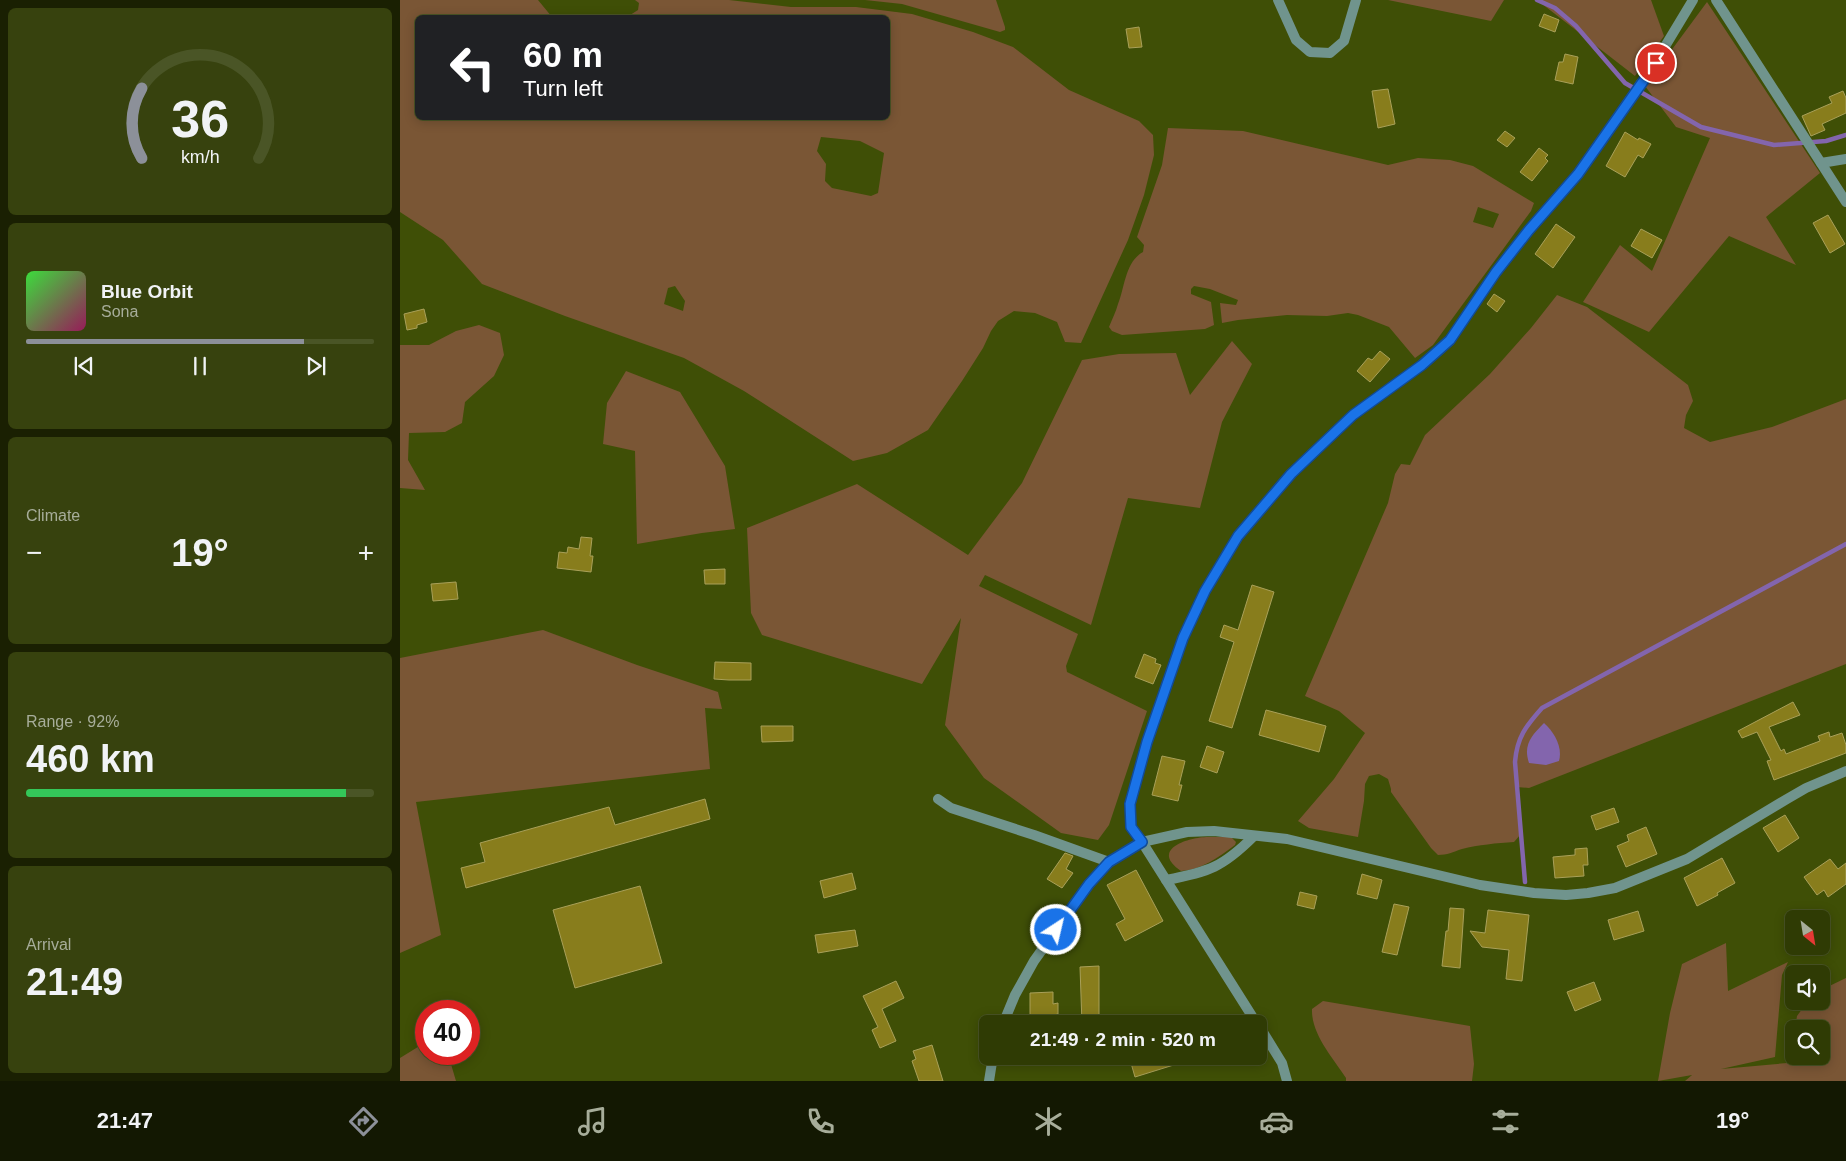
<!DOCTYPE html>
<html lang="en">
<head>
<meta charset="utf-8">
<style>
  :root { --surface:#2f3b04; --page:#37420e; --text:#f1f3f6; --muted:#a7ad9a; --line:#4a5526; --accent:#8c9099 }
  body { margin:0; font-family:Arial,sans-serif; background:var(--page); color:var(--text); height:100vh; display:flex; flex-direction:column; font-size:19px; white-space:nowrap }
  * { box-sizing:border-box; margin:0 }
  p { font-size:16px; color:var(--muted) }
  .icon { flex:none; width:28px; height:28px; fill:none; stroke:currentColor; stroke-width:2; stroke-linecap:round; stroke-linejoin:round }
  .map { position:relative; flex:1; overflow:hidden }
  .details { display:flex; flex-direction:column; gap:8px; padding:8px; background:#1a2002; width:400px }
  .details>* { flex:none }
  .hud { position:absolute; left:15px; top:15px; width:475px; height:105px; border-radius:8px; box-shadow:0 2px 12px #0003,0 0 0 1px var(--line); background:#202124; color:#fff; overflow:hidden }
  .needle { width:32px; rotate:150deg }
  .buttons { position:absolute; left:1385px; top:910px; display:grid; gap:10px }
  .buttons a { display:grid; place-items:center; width:45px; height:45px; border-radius:8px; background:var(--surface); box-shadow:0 2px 12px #0003,0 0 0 1px var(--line); font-size:25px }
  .speed { position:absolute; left:15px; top:1000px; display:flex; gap:10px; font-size:25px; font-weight:700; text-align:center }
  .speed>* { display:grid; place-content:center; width:65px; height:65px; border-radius:50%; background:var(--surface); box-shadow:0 2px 12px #0003,0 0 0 1px var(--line); line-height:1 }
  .speed .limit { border:8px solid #d22; background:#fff; color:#111 }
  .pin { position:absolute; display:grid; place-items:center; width:42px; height:42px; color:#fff; margin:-21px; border:2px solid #fff; border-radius:50%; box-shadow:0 1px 5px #0007 }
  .me { position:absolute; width:55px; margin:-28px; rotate:35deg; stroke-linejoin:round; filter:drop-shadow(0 0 4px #0008) }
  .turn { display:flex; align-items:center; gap:18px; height:105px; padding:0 25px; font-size:22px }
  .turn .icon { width:65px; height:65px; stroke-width:2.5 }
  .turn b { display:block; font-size:35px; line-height:42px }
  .big { font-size:38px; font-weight:700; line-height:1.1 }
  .details .widget { flex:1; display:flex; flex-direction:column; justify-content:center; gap:8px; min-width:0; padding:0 18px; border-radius:8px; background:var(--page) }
  .details .dial { align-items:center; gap:0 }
  .dial svg { height:130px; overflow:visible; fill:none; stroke:var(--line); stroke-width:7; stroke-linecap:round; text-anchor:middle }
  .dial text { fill:var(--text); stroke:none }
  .song { display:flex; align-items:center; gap:15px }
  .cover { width:60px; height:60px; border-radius:8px; background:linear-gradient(135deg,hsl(120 70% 55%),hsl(330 70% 35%)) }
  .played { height:5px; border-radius:2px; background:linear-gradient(90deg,var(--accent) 80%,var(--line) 80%) }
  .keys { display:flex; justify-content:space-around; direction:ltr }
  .heat { display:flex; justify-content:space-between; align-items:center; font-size:28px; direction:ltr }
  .charge { height:8px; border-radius:4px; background:linear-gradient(90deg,#34c759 92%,var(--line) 0) }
  .trip { position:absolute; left:579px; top:1015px; width:288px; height:50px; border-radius:8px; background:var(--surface); box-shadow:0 2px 12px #0003,0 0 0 1px var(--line); font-weight:700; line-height:50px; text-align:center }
  .tabs { display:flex; height:80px; justify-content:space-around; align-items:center; background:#131802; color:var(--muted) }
  .tabs .icon { width:35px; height:35px }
  .tabs .active { color:var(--accent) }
  .tabs b { font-size:22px; color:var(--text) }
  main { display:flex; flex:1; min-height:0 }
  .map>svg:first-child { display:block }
  .green { fill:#7a5635; fill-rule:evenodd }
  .water { fill:#8365ad }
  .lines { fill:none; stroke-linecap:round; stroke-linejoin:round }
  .stream { stroke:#8365ad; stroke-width:4.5 }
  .building { fill:#887d1c; stroke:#a9a059 }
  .minor { stroke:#70948d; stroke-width:10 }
  .tertiary { stroke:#70948d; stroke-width:10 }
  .route-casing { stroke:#114b97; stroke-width:12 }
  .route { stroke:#1a73e8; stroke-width:9 }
</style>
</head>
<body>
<main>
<section class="details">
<div class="widget dial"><svg viewBox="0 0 100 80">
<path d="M14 69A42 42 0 1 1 86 69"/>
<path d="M14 69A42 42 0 0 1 14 26" stroke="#8c9099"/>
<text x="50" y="56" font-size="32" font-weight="700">36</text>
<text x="50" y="72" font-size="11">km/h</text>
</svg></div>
<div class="widget">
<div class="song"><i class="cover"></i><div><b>Blue Orbit</b><p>Sona</p></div></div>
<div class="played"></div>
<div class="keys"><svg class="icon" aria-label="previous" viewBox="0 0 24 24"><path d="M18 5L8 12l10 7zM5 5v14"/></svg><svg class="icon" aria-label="pause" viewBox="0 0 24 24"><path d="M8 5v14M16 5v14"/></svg><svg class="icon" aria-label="next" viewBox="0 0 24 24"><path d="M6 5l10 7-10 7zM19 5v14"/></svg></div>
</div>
<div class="widget"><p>Climate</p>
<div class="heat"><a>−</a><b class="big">19°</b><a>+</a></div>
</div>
<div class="widget"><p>Range · 92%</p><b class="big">460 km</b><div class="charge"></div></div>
<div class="widget"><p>Arrival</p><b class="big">21:49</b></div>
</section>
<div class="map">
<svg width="1446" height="1081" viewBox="0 0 1446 1081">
  <rect width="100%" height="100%" fill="#3f4f06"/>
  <g class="green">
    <path d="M0,0H138L152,17L18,18V118H488V18L227,17L238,10L239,3L235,0H329L391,7H456L512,14L573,32L613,47L669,90L739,121L753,135L754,155L744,195L728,240L681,343L665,342L657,322L635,313L614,311L598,321L591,331L583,348L562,381L528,430L487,453L453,461L344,391L284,358L165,316L82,284L43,240L0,212ZM421,137L460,141L484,153L478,193L471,196L432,188L425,181L426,164L417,151ZM275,286L285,301L283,311L264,304L268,288Z"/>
    <path d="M465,0H596L605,27V30L600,32L502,4Z"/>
    <path d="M988,0H1104L1091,21Z"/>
    <path d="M1137,0H1251L1264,36L1235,76Z"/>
    <path d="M1307,2L1420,173L1366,217L1396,265L1329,236L1249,332L1183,302L1220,245L1252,271L1310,138L1276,127L1245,86Z"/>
    <path d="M768,128L843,131L988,165L1018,158L1050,160L1073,166L1134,203L1131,211L1033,345L1015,358L989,327L958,315L948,313L927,316L887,315L838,320L822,323L820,303L836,305L838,300L810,289L794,286L791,289V294L811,302L814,325L805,329L722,335L712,331L709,327C712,319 716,312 718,304C725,287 725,262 743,252L744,245L737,237L762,165ZM1078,207L1099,214L1093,228L1073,222Z"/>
    <path d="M1157,295L1187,307L1288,385L1293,401L1286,415L1284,428L1310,442L1372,427L1446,399V664L1129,788L1116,787L1121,834L1114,842C1097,843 1078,845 1062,849C1053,852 1047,855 1038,855L1031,848L991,792V789L988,779L979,774L969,776L965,784L964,801L958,837L909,828L898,821L934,779L965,733L939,711L905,696L988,503L995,474L1001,464L1010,465L1025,435L1090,374L1131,328Z"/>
    <path d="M79,325L100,333L104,355L94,376L65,402L62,423L45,432L9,433L8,460L25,490L0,488V345H29L56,331Z"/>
    <path d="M832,341L852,364L822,422L800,508L728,498L691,625L585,575L579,586L678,634L666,666L667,672L747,711L709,825L698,840L661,833L584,778L545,725L561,618L522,684L362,635L351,613L347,528L457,484L568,555L622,483L682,360L719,354L776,353L790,395Z"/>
    <path d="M226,371L280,392L325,466L335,529L302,533L237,544L235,451L203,444L207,403Z"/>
    <path d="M143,630L237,665L318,692L322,709L305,708L310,769L16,802L41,935L0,953V658Z"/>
    <path d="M806,837H831L836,842L835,845C819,857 801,870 781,871C750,850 786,838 806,837Z"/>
    <path d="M1326,943L1328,991L1388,962L1382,975L1375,1057L1321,1069L1387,1063L1394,1056H1421V1029H1395L1397,1016L1408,1001H1421V990L1446,978V1081H1285L1292,1075L1258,1081L1270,1013L1282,964Z"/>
    <path d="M923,1001L1070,1026L1074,1064L1072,1081H946V1078C933,1058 911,1034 912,1009Z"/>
    <path d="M26,1042V1054H48L56,1081H0V1058Z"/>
  </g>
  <path class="water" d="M1144,723C1154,732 1163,747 1159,761L1146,765L1129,763C1123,745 1131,736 1144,723Z"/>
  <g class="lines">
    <g class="stream">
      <path d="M1137,0L1155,8L1176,26L1225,83L1301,127L1374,145L1426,141L1446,135"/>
      <path d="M1125,882L1115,762C1117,737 1126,726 1142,708L1446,544"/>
    </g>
  </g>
  <g class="building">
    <path d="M1144,14L1159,20L1155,32L1139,26Z"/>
    <path d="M739,27L742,47L729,48L726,29Z"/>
    <path d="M1165,54L1178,57L1173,84L1155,80L1159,62H1163Z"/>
    <path d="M988,89L995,124L978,128L972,91Z"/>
    <path d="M1443,91L1446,98V113L1422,124L1425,130L1411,136L1402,116L1432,103L1429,97Z"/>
    <path d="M1105,131L1115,138L1107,147L1097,140Z"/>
    <path d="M1225,132L1238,140L1239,138L1251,144L1243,158L1238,155L1225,177L1206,166Z"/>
    <path d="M1139,148L1148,155L1145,158L1148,161L1132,181L1120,172Z"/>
    <path d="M1428,215L1445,244L1430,253L1413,223Z"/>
    <path d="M1156,224L1175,237L1153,268L1135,254Z"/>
    <path d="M1241,229L1262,240L1252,258L1231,246Z"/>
    <path d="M1094,294L1105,301L1097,312L1087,304Z"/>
    <path d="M24,309L27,322L17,325V328L7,330L4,314Z"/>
    <path d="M980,351L990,359L970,382L957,371L968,358L972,360Z"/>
    <path d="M181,537L192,538L190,556H193L191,572L157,568L159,552L167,553L168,547L179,549Z"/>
    <path d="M325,569V584H305L304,570Z"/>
    <path d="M56,582L58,599L33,601L31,584Z"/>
    <path d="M852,585L874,592L832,728L809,721L834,642L820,637L824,625L838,630Z"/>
    <path d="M744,654L756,659L755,663L761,665L753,684L735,677Z"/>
    <path d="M315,662L351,663V680H329L314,679Z"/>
    <path d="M1393,702L1400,715L1369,727L1381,751L1384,749L1386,754L1412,744L1420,741L1418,736L1429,732L1430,737L1442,733L1446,745V753L1374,780L1367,761L1371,760L1357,732L1342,738L1338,731Z"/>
    <path d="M866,710L926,726L919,752L859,735Z"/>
    <path d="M361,726H393V741L362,742Z"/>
    <path d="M807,746L824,752L817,773L800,767Z"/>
    <path d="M762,756L785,761L779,785H782L778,801L752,795Z"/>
    <path d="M305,799L310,819L66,888L61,868L85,862L80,843L209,807L215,825Z"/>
    <path d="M1214,808L1219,822L1196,830L1191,816Z"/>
    <path d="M1385,815L1399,838L1378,852L1363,828Z"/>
    <path d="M1246,827L1257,854L1226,867L1217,846L1229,841L1227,835Z"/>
    <path d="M1187,848L1188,865H1183L1184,876L1155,878L1153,857L1175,855V849Z"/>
    <path d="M665,853L673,856L666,869L673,873L662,888L647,879Z"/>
    <path d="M1322,858L1335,883L1317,893L1318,895L1297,906L1284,878Z"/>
    <path d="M1430,859L1438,869L1446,863V884L1428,897L1424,890L1417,895L1404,877Z"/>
    <path d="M736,870L763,921L725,941L716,924L725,919L707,885Z"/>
    <path d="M452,873L456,889L424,898L420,881Z"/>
    <path d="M962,874L982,880L977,899L957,894Z"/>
    <path d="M240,886L262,963L175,988L153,910Z"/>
    <path d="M900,892L917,896L914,909L897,905Z"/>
    <path d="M994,904L1009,907L997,955L982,952Z"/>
    <path d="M1050,908L1064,909L1060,968L1042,966L1046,931H1048Z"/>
    <path d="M1088,910L1129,915L1122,981L1106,979L1109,950L1082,947L1070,931L1085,933Z"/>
    <path d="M1238,911L1244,931L1214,940L1208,920Z"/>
    <path d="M455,930L458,946L418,953L415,935Z"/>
    <path d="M699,966V1024H682L680,967Z"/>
    <path d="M496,981L504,998L482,1009L496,1041L480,1048L472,1030L478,1027L463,996Z"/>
    <path d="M1194,982L1201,1000L1175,1011L1167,992Z"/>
    <path d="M653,992V1004L658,1003V1014L653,1015V1024H630V993Z"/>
    <path d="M532,1045L543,1081H519L512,1061L516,1059L513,1051Z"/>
    <path d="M729,1056H792L793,1059L735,1077Z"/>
  </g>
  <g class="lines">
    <g class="minor">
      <path d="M1421,163L1446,159"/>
      <path d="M538,799L551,808L634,835L709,862"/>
      <path d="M742,842L731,827L730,804L747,742L783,638L805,591L838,536L891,474L953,415L1022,365L1050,340L1096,272L1129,230L1178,174L1255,63L1293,0"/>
      <path d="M766,880C809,872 823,867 854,836"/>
    </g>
    <g class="tertiary">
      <path d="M878,0L896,40L910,52L930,53L944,41L956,0"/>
      <path d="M1316,0L1446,202"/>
      <path d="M742,842L857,1024"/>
      <path d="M603,1024L615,995L634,961L689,884L709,862L742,842L787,832L814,831L887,839L1080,885L1134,893L1166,895L1188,893L1215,888L1287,859L1387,799L1406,788L1446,771"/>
      <path d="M858,1024L882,1063L887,1081"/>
      <path d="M589,1081L593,1056"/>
    </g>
  </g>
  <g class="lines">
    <g class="route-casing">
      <path id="route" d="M656,930L689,884L709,862L742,842L731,827L730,804L747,742L783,638L805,591L838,536L891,474L953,415L1022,365L1050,340L1096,272L1129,230L1178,174L1256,63"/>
    </g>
    <use href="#route" class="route"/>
  </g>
</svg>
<div class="buttons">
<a><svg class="needle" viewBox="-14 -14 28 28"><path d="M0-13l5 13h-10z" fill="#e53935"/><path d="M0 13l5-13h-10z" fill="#a7ad9a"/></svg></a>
<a><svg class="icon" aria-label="sound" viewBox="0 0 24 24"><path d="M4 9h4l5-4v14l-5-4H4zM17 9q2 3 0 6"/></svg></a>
<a><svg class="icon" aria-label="search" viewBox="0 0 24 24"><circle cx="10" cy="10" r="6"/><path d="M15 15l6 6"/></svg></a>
</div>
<div class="speed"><div class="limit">40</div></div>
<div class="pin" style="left:1256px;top:63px;background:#d93025"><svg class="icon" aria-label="arrive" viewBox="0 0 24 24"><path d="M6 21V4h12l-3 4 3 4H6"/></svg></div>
<svg class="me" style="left:656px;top:930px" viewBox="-20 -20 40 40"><circle r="17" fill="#1a73e8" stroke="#fff" stroke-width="3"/><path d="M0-11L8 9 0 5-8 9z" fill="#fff"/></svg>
<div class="trip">21:49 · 2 min · 520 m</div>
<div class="hud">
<div class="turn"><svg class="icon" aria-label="left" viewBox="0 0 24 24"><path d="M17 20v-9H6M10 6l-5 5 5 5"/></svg><div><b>60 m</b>Turn left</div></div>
</div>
</div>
</main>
<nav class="tabs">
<b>21:47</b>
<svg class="icon active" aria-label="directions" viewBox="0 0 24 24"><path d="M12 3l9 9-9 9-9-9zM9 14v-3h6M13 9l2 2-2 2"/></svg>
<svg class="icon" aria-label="music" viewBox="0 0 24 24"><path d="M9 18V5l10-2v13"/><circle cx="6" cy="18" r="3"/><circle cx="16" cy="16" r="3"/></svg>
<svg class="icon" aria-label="phone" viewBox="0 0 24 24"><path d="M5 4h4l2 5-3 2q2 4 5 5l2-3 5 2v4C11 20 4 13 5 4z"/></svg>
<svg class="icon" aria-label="climate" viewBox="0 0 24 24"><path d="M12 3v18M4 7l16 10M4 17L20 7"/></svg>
<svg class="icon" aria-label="car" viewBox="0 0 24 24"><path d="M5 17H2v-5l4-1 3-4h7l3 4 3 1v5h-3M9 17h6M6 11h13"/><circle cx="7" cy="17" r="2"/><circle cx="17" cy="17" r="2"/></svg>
<svg class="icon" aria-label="filters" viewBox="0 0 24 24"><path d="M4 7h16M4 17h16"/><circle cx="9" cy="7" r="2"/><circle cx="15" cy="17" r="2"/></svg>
<b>19°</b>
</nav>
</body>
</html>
